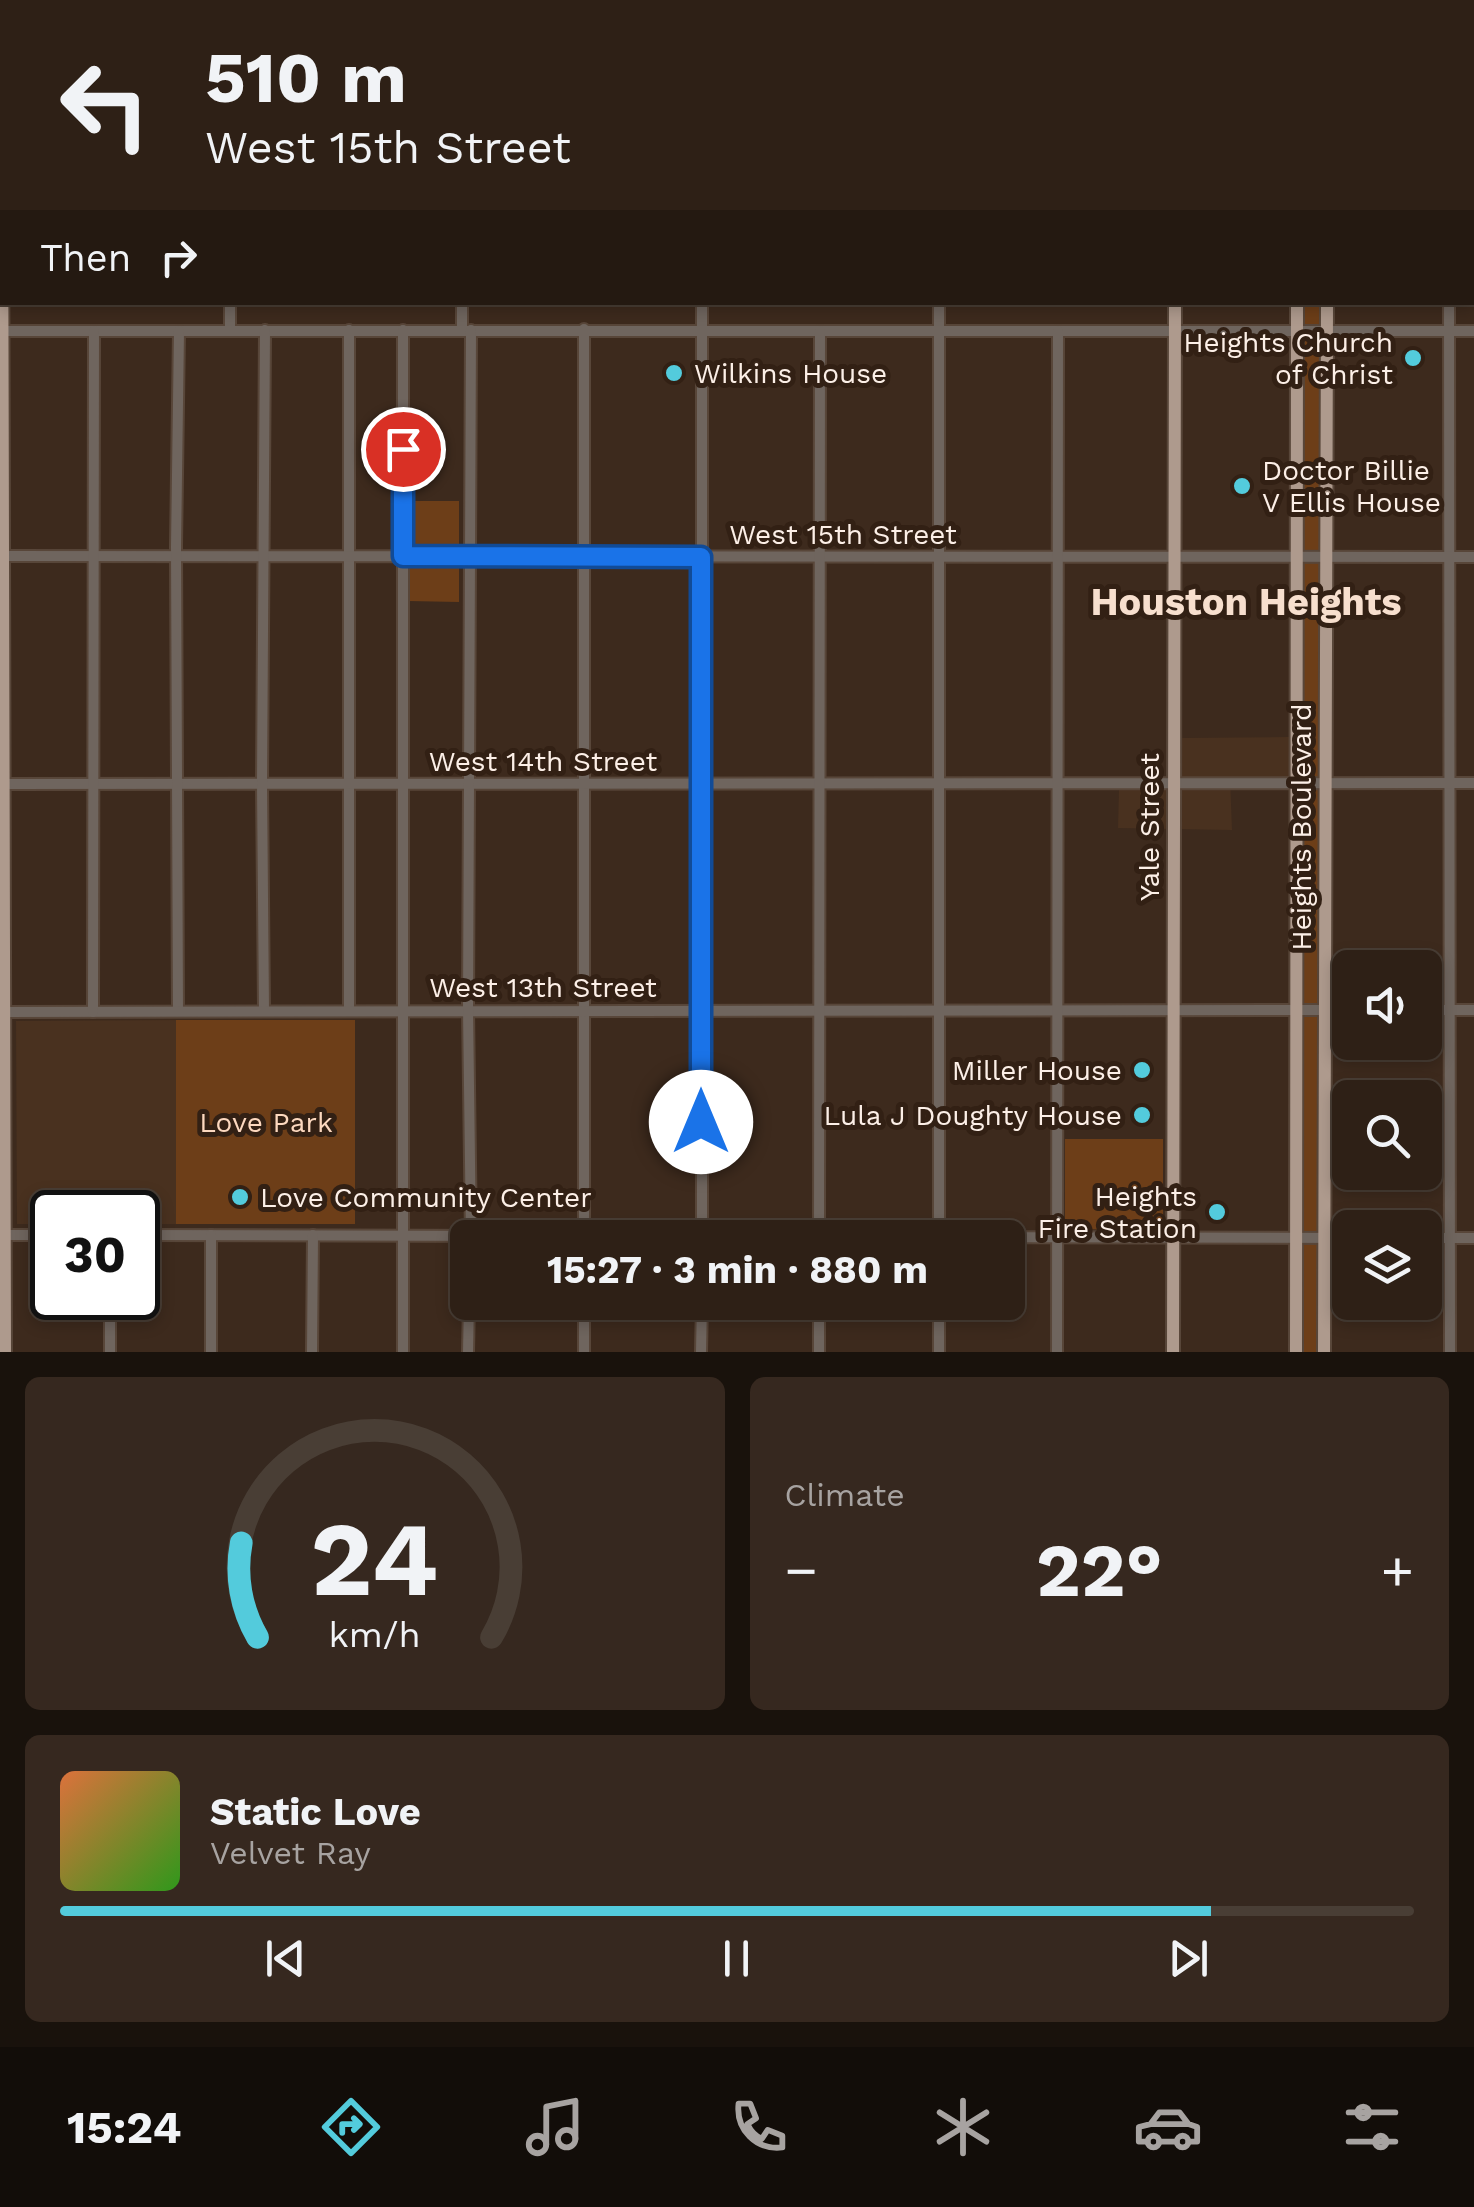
<!DOCTYPE html>
<html lang="en">
<head>
<meta charset="utf-8">
<style>
  :root { --surface:#2e2016; --page:#36281f; --text:#f1f3f6; --muted:#a7a3a1; --line:#493e35; --accent:#53cbdc }
  body { margin:0; font-family:"Work Sans",sans-serif; background:var(--page); color:var(--text); height:100vh; display:flex; flex-direction:column; font-size:38px; white-space:nowrap }
  * { box-sizing:border-box; margin:0 }
  p { font-size:32px; color:var(--muted) }
  .icon { flex:none; width:55px; height:55px; fill:none; stroke:currentColor; stroke-width:2; stroke-linecap:round; stroke-linejoin:round }
  .map { position:relative; height:1352px; overflow:hidden }
  .sheet { display:flex; flex-direction:column; gap:25px; padding:25px; background:#19120c; flex:1 }
  .sheet>* { flex:none }
  .banner { position:absolute; left:0px; top:0px; width:1475px; height:305px; box-shadow:0 5px 15px #0003,0 0 0 2px var(--line); background:#2e2016; color:var(--text); overflow:hidden }
  .buttons { position:absolute; left:1332px; top:950px; display:grid; gap:20px }
  .buttons a { display:grid; place-items:center; width:110px; height:110px; border-radius:15px; background:var(--surface); box-shadow:0 5px 15px #0003,0 0 0 2px var(--line); font-size:50px }
  .speed { position:absolute; left:30px; top:1190px; display:flex; gap:20px; font-size:50px; font-weight:700; text-align:center }
  .speed>* { display:grid; place-content:center; width:130px; height:130px; border-radius:50%; background:var(--surface); box-shadow:0 5px 15px #0003,0 0 0 2px var(--line); line-height:1 }
  .speed .limit { border:5px solid #111; border-radius:15px; background:#fff; color:#111 }
  .pin { position:absolute; display:grid; place-items:center; width:85px; height:85px; color:#fff; margin:-42px; border:5px solid #fff; border-radius:50%; box-shadow:0 2px 10px #0007 }
  .me { position:absolute; width:110px; margin:-55px; rotate:0deg; stroke-linejoin:round; filter:drop-shadow(0 0 8px #0008) }
  .turn { display:flex; align-items:center; gap:35px; height:210px; padding:0 40px; font-size:45px }
  .turn .icon { width:130px; height:130px; stroke-width:2.5 }
  .turn b { display:block; font-size:70px; line-height:85px }
  .then { display:flex; align-items:center; height:95px; padding:0 40px; background:#0003; gap:20px; font-size:38px }
  .big { font-size:75px; font-weight:700; line-height:1.1 }
  .sheet .widget { flex:1; display:flex; flex-direction:column; justify-content:center; gap:15px; min-width:0; padding:0 35px; border-radius:15px; background:var(--page) }
  .sheet .dial { align-items:center; gap:0 }
  .dial svg { height:260px; overflow:visible; fill:none; stroke:var(--line); stroke-width:7; stroke-linecap:round; text-anchor:middle }
  .dial text { fill:var(--text); stroke:none }
  .song { display:flex; align-items:center; gap:30px }
  .cover { width:120px; height:120px; border-radius:15px; background:linear-gradient(135deg,hsl(20 70% 55%),hsl(110 70% 35%)) }
  .played { height:10px; border-radius:5px; background:linear-gradient(90deg,var(--accent) 85%,var(--line) 85%) }
  .keys { display:flex; justify-content:space-around; direction:ltr }
  .heat { display:flex; justify-content:space-between; align-items:center; font-size:55px; direction:ltr }
  .sheet .tiles { flex:1; display:grid; gap:25px; grid-template-columns:1fr 1fr }
  .widget:last-child { grid-column:span 2 }
  .trip { position:absolute; left:450px; top:1220px; width:575px; height:100px; border-radius:15px; background:var(--surface); box-shadow:0 5px 15px #0003,0 0 0 2px var(--line); font-weight:700; line-height:100px; text-align:center }
  .tabs { display:flex; height:160px; justify-content:space-around; align-items:center; background:#120d09; color:var(--muted) }
  .tabs .icon { width:70px; height:70px }
  .tabs .current { color:var(--accent) }
  .tabs b { font-size:45px; color:var(--text) }
  .map>svg:first-child { display:block }
  .built { fill:#49311f }
  .green { fill:#6d3e18 }
  .lines { fill:none; stroke-linecap:round; stroke-linejoin:round }
  .minor-casing { stroke:#584639; stroke-width:14 }
  .major-casing { stroke:#584639; stroke-width:16 }
  .minor { stroke:#6f655e; stroke-width:10 }
  .major { stroke:#ae9a8d; stroke-width:12 }
  .route-casing { stroke:#114b97; stroke-width:25 }
  .route { stroke:#1a73e8; stroke-width:18 }
  .poi-dot { fill:#53cbdc; stroke:#322014; stroke-width:4 }
  .labels { text-anchor:middle; dominant-baseline:central; stroke-width:10; stroke-linejoin:round; paint-order:stroke }
  .poi-label { font-size:28px; fill:#fcefe7; stroke:#322014; text-anchor:end }
  .street-label { font-size:28px; fill:#fcefe7; stroke:#322014 }
  .park-label { font-size:28px; fill:#fcd8bf; stroke:#322014 }
  .district-label { font-size:38px; font-weight:bold; fill:#f7dfce; stroke:#322014 }
</style>
</head>
<body>
<div class="map">
<svg width="1474" height="1352" viewBox="0 0 1474 1352">
  <rect width="100%" height="100%" fill="#3d2a1d"/>
  <g class="built">
    <path d="M710,0H1165L710,2Z"/>
    <path d="M1289,737L1290,777H1230L1232,830L1118,828L1119,789H1182V738Z"/>
    <path d="M176,1020V1224H138V1212H52V1224H17L16,1021Z"/>
  </g>
  <g class="green">
    <path d="M1321,302L1319,1352H1301L1303,303Z"/>
    <path d="M408,501H459V553L409,550Z"/>
    <path d="M422,560H429V568L436,567L435,560H459V602L408,601L407,567Z"/>
    <rect x="176" y="1020" width="179" height="204"/>
    <path d="M1065,1139H1163V1230L1065,1229Z"/>
  </g>
  <g class="lines">
    <g class="minor-casing">
      <g id="minor">
        <path d="M231,0V2"/>
        <path d="M704,0V2"/>
        <path d="M1448,0V2"/>
        <path d="M462,2V0"/>
        <path d="M939,2V0"/>
        <path d="M1472,81H1474"/>
        <path d="M462,302V330"/>
        <path d="M702,302V1238"/>
        <path d="M1449,302L1450,1352"/>
        <path d="M584,329V1238"/>
        <path d="M230,330V302"/>
        <path d="M349,330V1011"/>
        <path d="M0,331H1474"/>
        <path d="M0,556L1474,557"/>
        <path d="M0,784L1474,783"/>
        <path d="M1425,1010H1474"/>
        <path d="M178,1011L176,547L179,331"/>
        <path d="M264,1011L262,784L265,330"/>
        <path d="M1,1012L1350,1010"/>
        <path d="M93,1012L94,331"/>
        <path d="M0,1235H52"/>
        <path d="M138,1235L1350,1238"/>
        <path d="M471,1238L468,1009L471,330"/>
        <path d="M819,1238L820,331"/>
        <path d="M939,1238V302"/>
        <path d="M1425,1238H1474"/>
        <path d="M819,1302V1352"/>
        <path d="M110,1352V1298"/>
        <path d="M211,1352V1235"/>
        <path d="M312,1352L313,1235"/>
        <path d="M403,1352V330"/>
        <path d="M468,1352L469,1302"/>
        <path d="M584,1352V1302"/>
        <path d="M701,1352L702,1302"/>
        <path d="M939,1352V1302"/>
        <path d="M1057,1352L1058,331"/>
      </g>
    </g>
    <g class="major-casing">
      <g id="major">
        <path d="M2,0V142"/>
        <path d="M1328,0V2"/>
        <path d="M1175,2V0"/>
        <path d="M1296,2V0"/>
        <path d="M2,152L5,1352"/>
        <path d="M1173,1352L1175,302"/>
        <path d="M1296,1352L1297,302"/>
        <path d="M1324,1352L1327,302"/>
      </g>
    </g>
    <use href="#minor" class="minor"/>
    <use href="#major" class="major"/>
  </g>
  <g class="lines">
    <g class="route-casing">
      <path id="route" d="M403,449V556L701,557V1122"/>
    </g>
    <use href="#route" class="route"/>
  </g>
  <g class="poi-dot">
    <circle cx="1413" cy="358" r="10"/>
    <circle cx="674" cy="373" r="10"/>
    <circle cx="1242" cy="486" r="10"/>
    <circle cx="1142" cy="1070" r="10"/>
    <circle cx="1142" cy="1115" r="10"/>
    <circle cx="240" cy="1197" r="10"/>
    <circle cx="1217" cy="1212" r="10"/>
  </g>
  <g class="labels">
    <g class="poi-label">
      <text x="1393" y="342">Heights Church<tspan x="1393" dy="32">of Christ</tspan></text>
      <text x="694" y="373" text-anchor="start">Wilkins House</text>
      <text x="1262" y="470" text-anchor="start">Doctor Billie<tspan x="1262" dy="32">V Ellis House</tspan></text>
      <text x="1122" y="1070">Miller House</text>
      <text x="1122" y="1115">Lula J Doughty House</text>
      <text x="1197" y="1196">Heights<tspan x="1197" dy="32">Fire Station</tspan></text>
      <text x="260" y="1197" text-anchor="start">Love Community Center</text>
    </g>
    <g class="street-label">
      <text x="843" y="534">West 15th Street</text>
      <text x="543" y="761">West 14th Street</text>
      <text transform="translate(1149 827) rotate(-90)">Yale Street</text>
      <text transform="translate(1301 827) rotate(-90)">Heights Boulevard</text>
      <text x="543" y="987">West 13th Street</text>
    </g>
    <g class="park-label">
      <text x="266" y="1122">Love Park</text>
    </g>
    <g class="district-label">
      <text x="1246" y="602">Houston Heights</text>
    </g>
  </g>
</svg>
<div class="buttons">
<a><svg class="icon" aria-label="sound" viewBox="0 0 24 24"><path d="M4 9h4l5-4v14l-5-4H4zM17 9q2 3 0 6"/></svg></a>
<a><svg class="icon" aria-label="search" viewBox="0 0 24 24"><circle cx="10" cy="10" r="6"/><path d="M15 15l6 6"/></svg></a>
<a><svg class="icon" aria-label="layers" viewBox="0 0 24 24"><path d="M12 4l9 5-9 5-9-5zM3 14l9 5 9-5"/></svg></a>
</div>
<div class="speed"><div class="limit">30</div></div>
<div class="pin" style="left:403px;top:449px;background:#d93025"><svg class="icon" aria-label="arrive" viewBox="0 0 24 24"><path d="M6 21V4h12l-3 4 3 4H6"/></svg></div>
<svg class="me" style="left:701px;top:1122px" viewBox="-20 -20 40 40"><circle r="19" fill="#fff"/><path d="M0-13L10 11 0 6-10 11z" fill="#1a73e8"/></svg>
<div class="trip">15:27 · 3 min · 880 m</div>
<div class="banner">
<div class="turn"><svg class="icon" aria-label="left" viewBox="0 0 24 24"><path d="M17 20v-9H6M10 6l-5 5 5 5"/></svg><div><b>510 m</b>West 15th Street</div></div>
<div class="then">Then<svg class="icon" aria-label="right" viewBox="0 0 24 24"><path d="M7 20v-9h11M14 6l5 5-5 5"/></svg></div>
</div>
</div>
<section class="sheet">
<div class="tiles">
<div class="widget dial"><svg viewBox="0 0 100 80">
<path d="M14 69A42 42 0 1 1 86 69"/>
<path d="M14 69A42 42 0 0 1 9 40" stroke="#53cbdc"/>
<text x="50" y="56" font-size="32" font-weight="700">24</text>
<text x="50" y="72" font-size="11">km/h</text>
</svg></div>
<div class="widget"><p>Climate</p>
<div class="heat"><a>−</a><b class="big">22°</b><a>+</a></div>
</div>
<div class="widget">
<div class="song"><i class="cover"></i><div><b>Static Love</b><p>Velvet Ray</p></div></div>
<div class="played"></div>
<div class="keys"><svg class="icon" aria-label="previous" viewBox="0 0 24 24"><path d="M18 5L8 12l10 7zM5 5v14"/></svg><svg class="icon" aria-label="pause" viewBox="0 0 24 24"><path d="M8 5v14M16 5v14"/></svg><svg class="icon" aria-label="next" viewBox="0 0 24 24"><path d="M6 5l10 7-10 7zM19 5v14"/></svg></div>
</div>
</div>
</section>
<nav class="tabs">
<b>15:24</b>
<svg class="icon current" aria-label="directions" viewBox="0 0 24 24"><path d="M12 3l9 9-9 9-9-9zM9 14v-3h6M13 9l2 2-2 2"/></svg>
<svg class="icon" aria-label="music" viewBox="0 0 24 24"><path d="M9 18V5l10-2v13"/><circle cx="6" cy="18" r="3"/><circle cx="16" cy="16" r="3"/></svg>
<svg class="icon" aria-label="phone" viewBox="0 0 24 24"><path d="M5 4h4l2 5-3 2q2 4 5 5l2-3 5 2v4C11 20 4 13 5 4z"/></svg>
<svg class="icon" aria-label="climate" viewBox="0 0 24 24"><path d="M12 3v18M4 7l16 10M4 17L20 7"/></svg>
<svg class="icon" aria-label="car" viewBox="0 0 24 24"><path d="M5 17H2v-5l4-1 3-4h7l3 4 3 1v5h-3M9 17h6M6 11h13"/><circle cx="7" cy="17" r="2"/><circle cx="17" cy="17" r="2"/></svg>
<svg class="icon" aria-label="filters" viewBox="0 0 24 24"><path d="M4 7h16M4 17h16"/><circle cx="9" cy="7" r="2"/><circle cx="15" cy="17" r="2"/></svg>
</nav>
</body>
</html>
